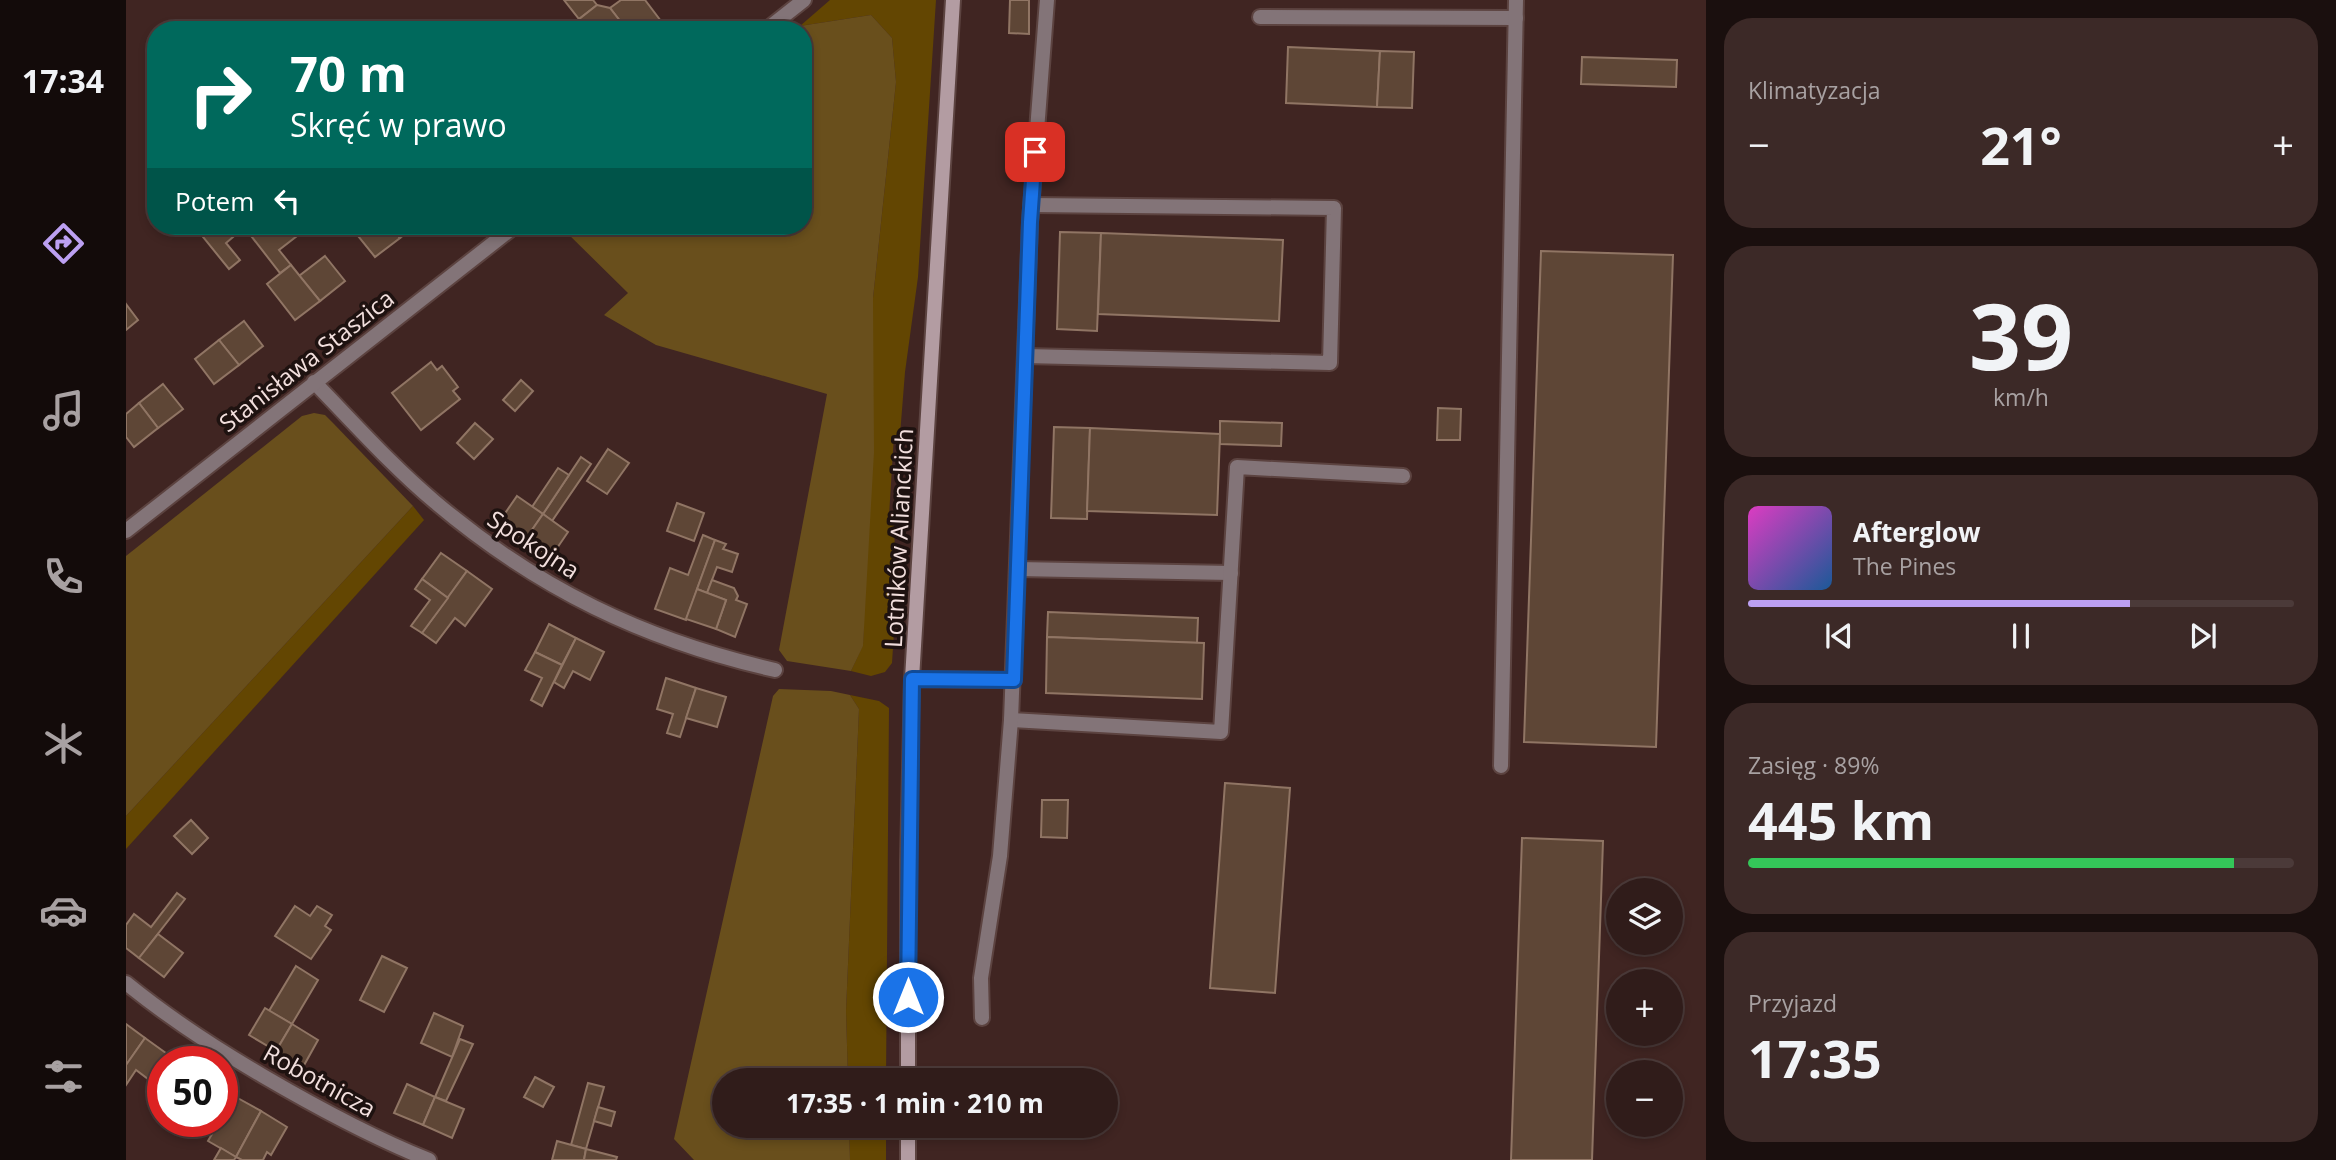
<!DOCTYPE html>
<html lang="pl">
<head>
<meta charset="utf-8">
<style>
  :root { --surface:#301c1a; --page:#3c2927; --text:#f1f3f6; --muted:#a8a1a2; --line:#4b3a39; --accent:#bca0f2 }
  body { margin:0; font-family:"Open Sans",sans-serif; background:var(--page); color:var(--text); height:100vh; display:flex; flex-direction:column; font-size:26px; white-space:nowrap }
  * { box-sizing:border-box; margin:0 }
  p { font-size:23px; color:var(--muted) }
  .icon { flex:none; width:38px; height:38px; fill:none; stroke:currentColor; stroke-width:2; stroke-linecap:round; stroke-linejoin:round }
  .map { position:relative; flex:1; overflow:hidden }
  .side { display:flex; flex-direction:column; gap:18px; padding:18px; background:#1a0f0e; width:630px }
  .side>* { flex:none }
  .banner { position:absolute; left:21px; top:21px; width:665px; height:214px; border-radius:28px; box-shadow:0 4px 10px #0003,0 0 0 2px var(--line); background:#00695c; color:#fff; overflow:hidden }
  .controls { position:absolute; left:1480px; top:878px; display:grid; gap:14px }
  .controls a { display:grid; place-items:center; width:77px; height:77px; border-radius:50%; background:var(--surface); box-shadow:0 4px 10px #0003,0 0 0 2px var(--line); font-size:35px }
  .speed { position:absolute; left:21px; top:1046px; display:flex; gap:14px; font-size:35px; font-weight:700; text-align:center }
  .speed>* { display:grid; place-content:center; width:91px; height:91px; border-radius:50%; background:var(--surface); box-shadow:0 4px 10px #0003,0 0 0 2px var(--line); line-height:1 }
  .speed .limit { border:10px solid #d22; background:#fff; color:#111 }
  .pin { position:absolute; display:grid; place-items:center; width:60px; height:60px; color:#fff; margin:-30px; border-radius:14px; box-shadow:0 4px 10px #0006 }
  .me { position:absolute; width:77px; margin:-38px; rotate:0deg; stroke-linejoin:round; filter:drop-shadow(0 0 5px #0008) }
  .turn { display:flex; align-items:center; gap:24px; height:147px; padding:0 28px; font-size:32px }
  .turn .icon { width:91px; height:91px; stroke-width:2.5 }
  .turn b { display:block; font-size:49px; line-height:60px }
  .then { display:flex; align-items:center; height:66px; padding:0 28px; background:#0003; gap:14px; font-size:26px }
  .big { font-size:52px; font-weight:700; line-height:1.1 }
  .side .card { flex:1; display:flex; flex-direction:column; justify-content:center; gap:10px; min-width:0; padding:0 24px; border-radius:28px; background:var(--page) }
  .side .dial { align-items:center; gap:0 }
  .dial b { font-size:91px; line-height:1 }
  .song { display:flex; align-items:center; gap:21px }
  .cover { width:84px; height:84px; border-radius:10px; background:linear-gradient(135deg,hsl(310 70% 55%),hsl(210 70% 35%)) }
  .played { height:7px; border-radius:4px; background:linear-gradient(90deg,var(--accent) 70%,var(--line) 70%) }
  .keys { display:flex; justify-content:space-around; direction:ltr }
  .heat { display:flex; justify-content:space-between; align-items:center; font-size:38px; direction:ltr }
  .charge { height:10px; border-radius:5px; background:linear-gradient(90deg,#34c759 89%,var(--line) 0) }
  .trip { position:absolute; left:586px; top:1068px; width:406px; height:70px; border-radius:35px; background:var(--surface); box-shadow:0 4px 10px #0003,0 0 0 2px var(--line); font-weight:700; line-height:70px; text-align:center }
  main { display:flex; flex:1; min-height:0 }
  .tabs { display:flex; flex-direction:column; width:126px; justify-content:space-around; align-items:center; background:#130b0a; color:var(--muted) }
  .tabs .icon { width:49px; height:49px }
  .tabs .active { color:var(--accent) }
  .tabs b { font-size:32px; color:var(--text) }
  .map>svg:first-child { display:block }
  .green { fill:#634602 }
  .forest { fill:#694f1c }
  .building { fill:#5e4636; stroke:#907564; stroke-width:2 }
  .lines { fill:none; stroke-linecap:round; stroke-linejoin:round }
  .lane-casing { stroke:#5c4340; stroke-width:18 }
  .street-casing { stroke:#5c4340; stroke-width:18 }
  .secondary-casing { stroke:#5c4340; stroke-width:18 }
  .lane { stroke:#837478; stroke-width:14 }
  .street { stroke:#837478; stroke-width:14 }
  .secondary { stroke:#b39ca2; stroke-width:14 }
  .route-casing { stroke:#114b97; stroke-width:18 }
  .route { stroke:#1a73e8; stroke-width:12 }
  .labels { text-anchor:middle; dominant-baseline:central; stroke-width:7; stroke-linejoin:round; paint-order:stroke }
  .street-label { font-size:24px; fill:#f2dfdd; stroke:#1e1210 }
</style>
</head>
<body>
<main>
<nav class="tabs">
<b>17:34</b>
<svg class="icon active" aria-label="directions" viewBox="0 0 24 24"><path d="M12 3l9 9-9 9-9-9zM9 14v-3h6M13 9l2 2-2 2"/></svg>
<svg class="icon" aria-label="music" viewBox="0 0 24 24"><path d="M9 18V5l10-2v13"/><circle cx="6" cy="18" r="3"/><circle cx="16" cy="16" r="3"/></svg>
<svg class="icon" aria-label="phone" viewBox="0 0 24 24"><path d="M5 4h4l2 5-3 2q2 4 5 5l2-3 5 2v4C11 20 4 13 5 4z"/></svg>
<svg class="icon" aria-label="climate" viewBox="0 0 24 24"><path d="M12 3v18M4 7l16 10M4 17L20 7"/></svg>
<svg class="icon" aria-label="car" viewBox="0 0 24 24"><path d="M5 17H2v-5l4-1 3-4h7l3 4 3 1v5h-3M9 17h6M6 11h13"/><circle cx="7" cy="17" r="2"/><circle cx="17" cy="17" r="2"/></svg>
<svg class="icon" aria-label="filters" viewBox="0 0 24 24"><path d="M4 7h16M4 17h16"/><circle cx="9" cy="7" r="2"/><circle cx="15" cy="17" r="2"/></svg>
</nav>
<div class="map">
<svg width="1580" height="1160" viewBox="0 0 1580 1160">
  <rect width="100%" height="100%" fill="#402522"/>
  <g class="green">
    <path d="M704,0H810L792,277L779,372L774,435H768L763,516L768,517L770,601L766,663L759,672L745,676L725,671L737,645L747,298L770,82L766,38L745,15L674,26Z"/>
    <path d="M287,506L298,520L0,849V816Z"/>
    <path d="M724,695L753,701L763,708L760,1080H722L720,1011L733,709Z"/>
    <path d="M723,1125H760V1160H724Z"/>
  </g>
  <g class="forest">
    <path d="M745,15L766,38L770,82L747,298L748,452L737,646L725,671L661,661L653,650L701,394L530,345L478,315L502,293L434,226H677V30H669L674,26Z"/>
    <path d="M188,413L199,415L207,423L287,506L0,816V556L176,416Z"/>
    <path d="M653,689L705,691L724,695L733,709L720,1011L722,1080H598V1125H723L724,1160H568L548,1139L647,696Z"/>
  </g>
  <g class="building">
    <path d="M438,0H467L471,5L453,19Z"/>
    <path d="M495,0H519L541,29L501,30L484,8Z"/>
    <path d="M884,0H903V34L883,33Z"/>
    <path d="M471,5L484,8L501,30H460L452,20Z"/>
    <path d="M1162,47L1254,51L1251,107L1160,103Z"/>
    <path d="M1254,51L1288,52L1286,108L1251,107Z"/>
    <path d="M1456,57L1551,60L1550,87L1455,84Z"/>
    <path d="M91,226H99L107,237L100,243L114,260L103,269L77,237Z"/>
    <path d="M129,226H150L154,230L159,226H184L153,250L165,265L154,273L122,232Z"/>
    <path d="M224,226H264L274,238L249,257Z"/>
    <path d="M264,226H290L274,238Z"/>
    <path d="M934,232L975,233L971,331L931,329Z"/>
    <path d="M975,233L1157,240L1153,321L972,314Z"/>
    <path d="M1415,251L1547,255L1530,747L1398,742Z"/>
    <path d="M199,256L219,281L194,301L173,276Z"/>
    <path d="M165,265L194,301L169,320L141,284Z"/>
    <path d="M0,304L12,320L0,330Z"/>
    <path d="M118,321L137,346L113,365L93,340Z"/>
    <path d="M93,340L113,365L88,384L69,359Z"/>
    <path d="M305,362L311,370L316,366L332,387L327,391L334,399L295,430L266,393Z"/>
    <path d="M395,380L407,391L389,411L377,400Z"/>
    <path d="M37,384L57,409L32,428L13,403Z"/>
    <path d="M13,403L32,428L8,447L0,437V414Z"/>
    <path d="M1312,408L1335,409L1334,440H1311Z"/>
    <path d="M1094,421L1156,423L1155,446L1094,444Z"/>
    <path d="M349,423L367,439L348,459L331,443Z"/>
    <path d="M928,427L964,428L961,519L925,518Z"/>
    <path d="M964,428L1094,434L1091,515L961,511Z"/>
    <path d="M482,449L503,463L481,494L461,481Z"/>
    <path d="M455,457L465,464L426,521L417,514Z"/>
    <path d="M432,468L443,475L417,514L406,507Z"/>
    <path d="M391,496L417,514L399,540L373,522Z"/>
    <path d="M551,503L578,513L568,541L541,531Z"/>
    <path d="M417,514L442,532L425,557L399,540Z"/>
    <path d="M577,535L589,540L560,620L529,609L544,568L562,575Z"/>
    <path d="M589,540L600,544L597,549L612,554L606,572L591,567L581,593L571,589Z"/>
    <path d="M315,553L341,571L322,598L296,579Z"/>
    <path d="M341,571L366,589L339,626L329,618L310,643L296,633Z"/>
    <path d="M296,579L322,598L296,633L285,626L304,600L289,589Z"/>
    <path d="M586,580L608,588L612,596L610,600L621,604L609,637L590,629L600,600L581,593Z"/>
    <path d="M571,589L600,600L590,629L560,619Z"/>
    <path d="M922,612L1072,618L1071,643L921,637Z"/>
    <path d="M423,624L450,638L436,665L409,652Z"/>
    <path d="M921,637L1078,643L1076,699L920,693Z"/>
    <path d="M450,638L478,652L464,680L447,671L438,688L428,682Z"/>
    <path d="M409,652L436,665L416,706L405,700L416,678L399,670Z"/>
    <path d="M540,678L570,688L554,737L541,733L547,714L531,709Z"/>
    <path d="M570,688L600,697L591,727L560,718Z"/>
    <path d="M1099,783L1164,788L1149,993L1084,988Z"/>
    <path d="M916,800H942L941,838L915,837Z"/>
    <path d="M65,820L82,838L66,854L48,836Z"/>
    <path d="M1396,838L1477,841L1466,1160H1385Z"/>
    <path d="M51,893L59,899L13,958L0,948V925L8,914L25,927Z"/>
    <path d="M169,906L184,916L191,906L206,915L199,926L205,930L185,959L149,936Z"/>
    <path d="M32,934L57,953L38,977L13,958Z"/>
    <path d="M256,956L281,968L258,1012L234,1000Z"/>
    <path d="M170,966L192,980L166,1024L143,1011Z"/>
    <path d="M139,1008L166,1024L150,1051L123,1035Z"/>
    <path d="M308,1013L337,1026L326,1057L295,1043Z"/>
    <path d="M0,1024L19,1038L1,1064L0,1063Z"/>
    <path d="M166,1024L192,1040L177,1067L150,1051Z"/>
    <path d="M19,1038L44,1056L40,1062H37V1067L26,1082L10,1070L0,1085V1065Z"/>
    <path d="M334,1039L347,1044L320,1101L309,1097Z"/>
    <path d="M409,1077L428,1087L417,1107L398,1097Z"/>
    <path d="M462,1083L478,1087L460,1149L445,1145Z"/>
    <path d="M281,1084L309,1097L297,1125L268,1113Z"/>
    <path d="M108,1096L135,1111L110,1157L82,1141L93,1122H96V1117Z"/>
    <path d="M309,1097L338,1109L326,1138L297,1125Z"/>
    <path d="M472,1107L489,1112L485,1126L468,1121Z"/>
    <path d="M135,1111L161,1127L145,1155L141,1152L137,1160H116L110,1157Z"/>
    <path d="M431,1141L460,1149L458,1160H426Z"/>
    <path d="M95,1148L110,1157L108,1160H88Z"/>
    <path d="M460,1149L491,1157L490,1160H458Z"/>
  </g>
  <g class="lines">
    <g class="lane-casing">
      <g id="lane">
        <path d="M1134,17L1390,18"/>
        <path d="M899,356L1204,363L1208,208L905,205"/>
        <path d="M891,569L1105,573"/>
        <path d="M786,679L888,680"/>
        <path d="M885,720L1095,732L1111,467L1277,476"/>
        <path d="M1375,766L1390,0"/>
        <path d="M856,1018L855,978L874,856L885,720L904,222L921,0"/>
      </g>
    </g>
    <g class="street-casing">
      <g id="street">
        <path d="M640,30L678,0"/>
        <path d="M188,382C228,423 266,466 309,502C412,589 518,640 649,670"/>
        <path d="M0,531L389,226"/>
        <path d="M0,983C43,1018 89,1048 137,1076C190,1107 245,1137 303,1160"/>
      </g>
    </g>
    <g class="secondary-casing">
      <g id="secondary">
        <path d="M782,1080V860L786,679L827,0"/>
        <path d="M782,1160V1125"/>
      </g>
    </g>
    <use href="#lane" class="lane"/>
    <use href="#street" class="street"/>
    <use href="#secondary" class="secondary"/>
  </g>
  <g class="lines">
    <g class="route-casing">
      <path id="route" d="M782,997L786,679L888,680L904,222L909,152"/>
    </g>
    <use href="#route" class="route"/>
  </g>
  <g class="labels">
    <g class="street-label">
      <text transform="translate(180 360) rotate(-38)">Stanisława Staszica</text>
      <text transform="translate(772 538) rotate(-87)">Lotników Alianckich</text>
      <text transform="translate(408 544) rotate(33)">Spokojna</text>
      <text transform="translate(194 1080) rotate(29)">Robotnicza</text>
    </g>
  </g>
</svg>
<div class="controls">
<a><svg class="icon" aria-label="layers" viewBox="0 0 24 24"><path d="M12 4l9 5-9 5-9-5zM3 14l9 5 9-5"/></svg></a>
<a>+</a>
<a>−</a>
</div>
<div class="speed"><div class="limit">50</div></div>
<div class="pin" style="left:909px;top:152px;background:#d93025"><svg class="icon" aria-label="arrive" viewBox="0 0 24 24"><path d="M6 21V4h12l-3 4 3 4H6"/></svg></div>
<svg class="me" style="left:782px;top:997px" viewBox="-20 -20 40 40"><circle r="17" fill="#1a73e8" stroke="#fff" stroke-width="3"/><path d="M0-11L8 9 0 5-8 9z" fill="#fff"/></svg>
<div class="trip">17:35 · 1 min · 210 m</div>
<div class="banner">
<div class="turn"><svg class="icon" aria-label="right" viewBox="0 0 24 24"><path d="M7 20v-9h11M14 6l5 5-5 5"/></svg><div><b>70 m</b>Skręć w prawo</div></div>
<div class="then">Potem<svg class="icon" aria-label="left" viewBox="0 0 24 24"><path d="M17 20v-9H6M10 6l-5 5 5 5"/></svg></div>
</div>
</div>
<section class="side">
<div class="card"><p>Klimatyzacja</p>
<div class="heat"><a>−</a><b class="big">21°</b><a>+</a></div>
</div>
<div class="card dial"><b>39</b><p>km/h</p></div>
<div class="card">
<div class="song"><i class="cover"></i><div><b>Afterglow</b><p>The Pines</p></div></div>
<div class="played"></div>
<div class="keys"><svg class="icon" aria-label="previous" viewBox="0 0 24 24"><path d="M18 5L8 12l10 7zM5 5v14"/></svg><svg class="icon" aria-label="pause" viewBox="0 0 24 24"><path d="M8 5v14M16 5v14"/></svg><svg class="icon" aria-label="next" viewBox="0 0 24 24"><path d="M6 5l10 7-10 7zM19 5v14"/></svg></div>
</div>
<div class="card"><p>Zasięg · 89%</p><b class="big">445 km</b><div class="charge"></div></div>
<div class="card"><p>Przyjazd</p><b class="big">17:35</b></div>
</section>
</main>
</body>
</html>
